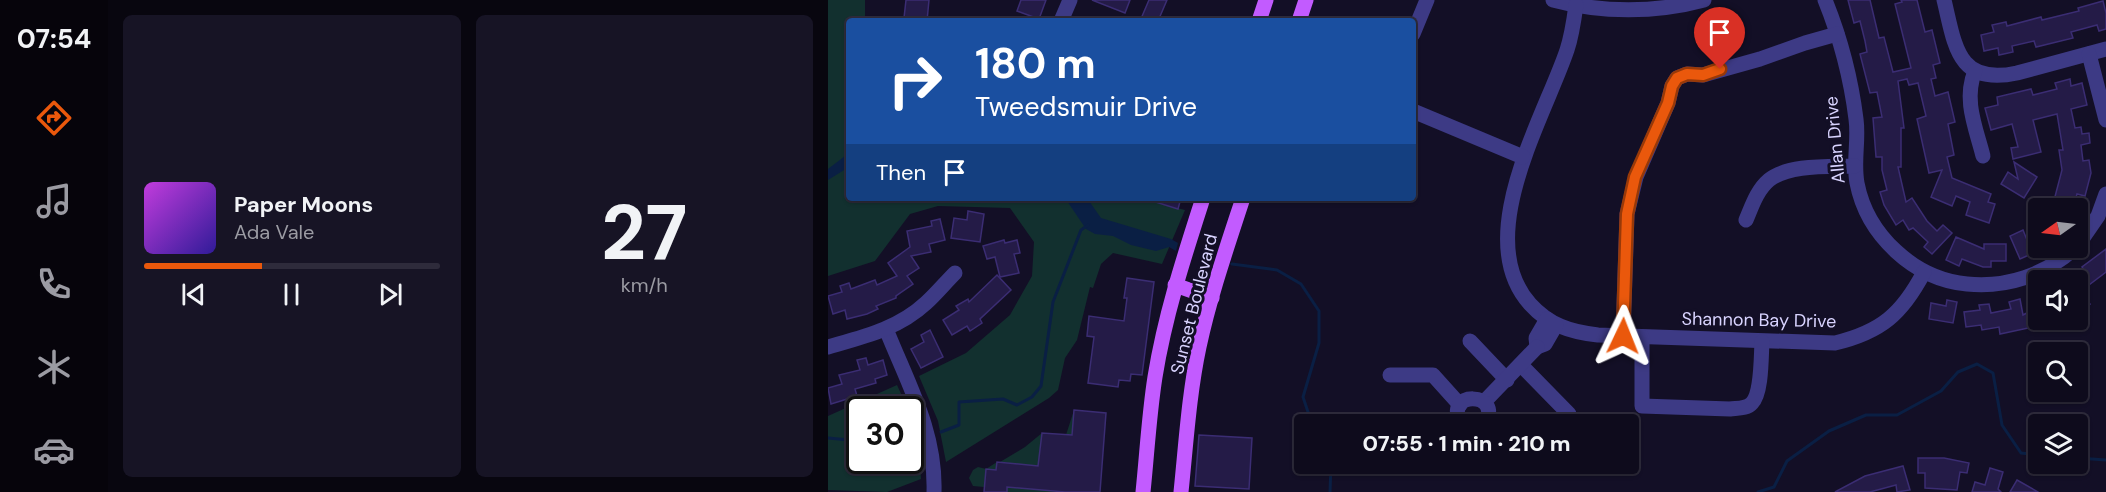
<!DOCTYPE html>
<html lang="en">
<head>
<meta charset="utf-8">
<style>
  :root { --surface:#0e0b1c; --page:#171425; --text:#f1f3f6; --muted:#9b9ba3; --line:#2e2b3b; --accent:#ea580c }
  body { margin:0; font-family:"DM Sans",sans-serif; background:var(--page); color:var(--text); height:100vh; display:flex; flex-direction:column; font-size:22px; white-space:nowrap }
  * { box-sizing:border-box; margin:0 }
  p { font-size:20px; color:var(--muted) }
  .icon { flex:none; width:33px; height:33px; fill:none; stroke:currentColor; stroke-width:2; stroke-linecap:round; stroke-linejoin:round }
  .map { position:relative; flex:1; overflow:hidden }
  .drawer { display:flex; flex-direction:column; gap:15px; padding:15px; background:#08060f; width:720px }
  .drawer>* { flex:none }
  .top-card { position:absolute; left:18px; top:18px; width:570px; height:183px; border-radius:6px; box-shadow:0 2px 4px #0004,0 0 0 2px var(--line); background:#1a4fa0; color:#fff; overflow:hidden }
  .needle { width:39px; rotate:256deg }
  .controls { position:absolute; left:1200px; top:198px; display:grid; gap:12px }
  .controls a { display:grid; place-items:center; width:60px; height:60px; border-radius:6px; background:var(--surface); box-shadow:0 2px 4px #0004,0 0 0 2px var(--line); font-size:30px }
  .speed { position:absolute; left:18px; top:396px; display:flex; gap:12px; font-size:30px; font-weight:700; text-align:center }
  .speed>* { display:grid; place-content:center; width:78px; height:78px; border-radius:50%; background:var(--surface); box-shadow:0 2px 4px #0004,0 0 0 2px var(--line); line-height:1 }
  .speed .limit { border:3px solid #111; border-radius:9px; background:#fff; color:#111 }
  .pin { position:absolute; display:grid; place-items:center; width:51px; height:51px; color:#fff; margin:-62px -26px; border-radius:50% 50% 50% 0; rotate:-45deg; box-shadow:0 0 6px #0007 }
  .pin .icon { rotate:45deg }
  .me { position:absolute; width:66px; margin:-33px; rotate:2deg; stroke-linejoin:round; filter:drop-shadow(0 0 4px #0008) }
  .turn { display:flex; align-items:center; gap:21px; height:126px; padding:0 30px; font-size:27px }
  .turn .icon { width:78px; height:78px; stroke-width:2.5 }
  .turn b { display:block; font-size:42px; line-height:51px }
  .then { display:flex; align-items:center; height:57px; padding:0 30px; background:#0003; gap:12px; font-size:22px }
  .drawer .tile { flex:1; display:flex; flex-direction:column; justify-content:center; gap:9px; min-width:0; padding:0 21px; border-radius:9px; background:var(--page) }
  .drawer .dial { align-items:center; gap:0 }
  .dial b { font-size:78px; line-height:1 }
  .song { display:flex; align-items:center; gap:18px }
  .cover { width:72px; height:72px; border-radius:9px; background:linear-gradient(135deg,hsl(290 70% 55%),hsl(250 70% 35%)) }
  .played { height:6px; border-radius:3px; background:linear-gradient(90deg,var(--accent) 40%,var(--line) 40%) }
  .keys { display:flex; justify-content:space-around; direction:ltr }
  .drawer .tiles { flex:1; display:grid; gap:15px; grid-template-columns:repeat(2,1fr) }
  .trip { position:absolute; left:466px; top:414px; width:345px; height:60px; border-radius:6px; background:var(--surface); box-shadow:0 2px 4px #0004,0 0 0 2px var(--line); font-weight:800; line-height:60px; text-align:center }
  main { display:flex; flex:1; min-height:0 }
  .tabs { display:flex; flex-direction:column; width:108px; justify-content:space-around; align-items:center; background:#06040b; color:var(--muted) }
  .tabs .icon { width:42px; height:42px }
  .tabs .active { color:var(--accent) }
  .tabs b { font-size:27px; color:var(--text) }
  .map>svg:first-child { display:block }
  .green { fill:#12302f }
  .water { fill:#0a1f44 }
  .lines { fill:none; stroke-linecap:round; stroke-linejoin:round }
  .stream { stroke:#0a1f44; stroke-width:3 }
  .building { fill:#241b47; stroke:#3b2d73; stroke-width:1.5 }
  .minor { stroke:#3d3a85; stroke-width:15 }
  .major { stroke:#c25bff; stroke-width:15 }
  .route-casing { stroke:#983908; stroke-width:15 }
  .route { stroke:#ea580c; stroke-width:10 }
  .labels { text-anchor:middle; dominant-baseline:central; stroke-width:6; stroke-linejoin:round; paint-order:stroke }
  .street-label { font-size:18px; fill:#d9d4ff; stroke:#130f26 }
</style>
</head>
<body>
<main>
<nav class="tabs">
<b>07:54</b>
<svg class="icon active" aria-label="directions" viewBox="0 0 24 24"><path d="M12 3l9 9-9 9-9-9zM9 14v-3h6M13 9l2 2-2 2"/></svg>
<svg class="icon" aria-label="music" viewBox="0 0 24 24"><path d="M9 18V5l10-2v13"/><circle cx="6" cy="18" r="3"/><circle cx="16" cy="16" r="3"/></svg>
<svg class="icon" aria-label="phone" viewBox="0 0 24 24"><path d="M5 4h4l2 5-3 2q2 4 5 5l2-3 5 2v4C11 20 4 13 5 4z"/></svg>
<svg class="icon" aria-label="climate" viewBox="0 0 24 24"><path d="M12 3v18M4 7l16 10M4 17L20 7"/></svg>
<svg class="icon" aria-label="car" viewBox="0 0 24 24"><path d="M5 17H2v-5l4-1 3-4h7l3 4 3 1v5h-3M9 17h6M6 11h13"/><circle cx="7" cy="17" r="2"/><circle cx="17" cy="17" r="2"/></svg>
</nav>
<section class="drawer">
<div class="tiles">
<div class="tile">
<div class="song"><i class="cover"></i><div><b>Paper Moons</b><p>Ada Vale</p></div></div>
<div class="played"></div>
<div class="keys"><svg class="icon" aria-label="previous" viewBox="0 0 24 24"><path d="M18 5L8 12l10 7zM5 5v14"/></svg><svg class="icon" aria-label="pause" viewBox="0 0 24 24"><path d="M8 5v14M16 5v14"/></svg><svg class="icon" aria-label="next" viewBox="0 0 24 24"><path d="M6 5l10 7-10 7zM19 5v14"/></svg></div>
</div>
<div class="tile dial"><b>27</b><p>km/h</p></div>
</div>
</section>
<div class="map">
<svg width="1278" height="492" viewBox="0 0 1278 492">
  <rect width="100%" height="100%" fill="#130f26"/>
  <g class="green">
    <path d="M0,0H37V21H21V198H334L333,204L357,210L334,264L285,253L273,264L265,288L262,287L249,340L237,358L230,390L221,398L118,462L110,421L91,376L138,353L182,315L204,276L206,242L182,208L110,206L82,214L47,261L0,276Z"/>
    <path d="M69,385L80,409L32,410V460H82L83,415L90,439L93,479L59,492L0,490V416Z"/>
    <path d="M246,410L239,492H179L178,489L145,486L141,478L145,470L150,467L158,469L169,462L168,470H158L157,485L233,491L238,435Z"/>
    <path d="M214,433L210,466L172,462L197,447Z"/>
  </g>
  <g class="water">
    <path d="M21,153V167L0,180V169Z"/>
    <path d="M237,198H259L273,218L343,239L350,243L348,251L341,247L328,251L303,245L285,236L267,234L258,229Z"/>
  </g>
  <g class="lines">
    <g class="stream">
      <path d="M404,264L449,270L473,284L491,311V343L475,397L484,424"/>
      <path d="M113,432L131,425V402L175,399L189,405L204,397L213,386L225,302L253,230L260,225"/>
      <path d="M0,438L32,441"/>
      <path d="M82,443L90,439"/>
      <path d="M1250,458L1278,460"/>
      <path d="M502,492L503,464"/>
      <path d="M930,492L946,487L959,461L1001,431L1038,415H1069L1113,391L1130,372L1149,364L1165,373L1174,425L1193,453L1210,455"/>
    </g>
  </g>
  <g class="building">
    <path d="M78,0H101L99,21H82V18H76Z"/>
    <path d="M193,0H218L211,19L189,11Z"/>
    <path d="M264,0H302L297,13Z"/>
    <path d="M321,0H339L330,21H312Z"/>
    <path d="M1020,0H1042L1051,38L1056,37L1065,72L1083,68L1067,4L1074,2L1073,0H1089L1097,32L1104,30L1112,63L1105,65L1108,78L1103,79L1107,96L1120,92L1127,122L1120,124L1126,155L1119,157L1124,178L1163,194L1160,202L1167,204L1161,223L1138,215L1142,202L1128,196L1124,206L1103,197L1114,170L1101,173L1089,119L1098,116L1090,83L1081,85L1079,79L1070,81L1076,128H1073V167H1070L1078,202L1084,198L1099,221L1109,231L1115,225L1124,233L1104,254L1096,247L1100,242L1085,228L1081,230L1075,220L1068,225L1056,205L1052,192L1059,190L1054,170V157H1048L1045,118L1054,117L1049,92L1042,93L1032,54L1039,52L1037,41L1032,21L1026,23Z"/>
    <path d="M1275,1L1278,13V29L1271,31L1269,25L1243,32L1245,38L1208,47L1206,41L1184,46L1185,52L1171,55L1170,48L1156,51L1153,35L1166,32L1164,25L1178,22L1179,26L1213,17L1214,20L1251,11L1250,8Z"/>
    <path d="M1242,79L1243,86L1254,83L1259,105L1243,109L1247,128L1253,127L1254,134L1261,133L1262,143L1253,145L1255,161L1261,160L1263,173L1257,196L1249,194L1245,208H1224L1234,170L1231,150H1235L1229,114L1205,120L1213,152L1185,159L1183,148L1190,147L1184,124L1163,130L1157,108L1170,105L1169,97L1203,89L1205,95L1229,89L1227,83Z"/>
    <path d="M1186,162L1209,177L1196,198L1173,184L1180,172L1190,179Z"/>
    <path d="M321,198H353L350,209L321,200Z"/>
    <path d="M140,211L156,214L152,242L123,238L126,218L139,220Z"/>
    <path d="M112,219L117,240L101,244L103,252L83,256L91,268L79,276L85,284L68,296V298L48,306L50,309L39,314L19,319L17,310L5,314L0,296L14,292L12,286L21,283L23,289L47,280L49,285L69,276L60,263L82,247L79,231L104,226L103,221Z"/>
    <path d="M1210,221V251L1192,259L1182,236L1195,230L1199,240Z"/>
    <path d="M1128,237L1156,249V244H1178V261H1163V267H1155L1134,259L1131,266L1118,260Z"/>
    <path d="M176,240L177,243L189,240L192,253L186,254L191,273L172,277L167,257L159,259L155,246Z"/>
    <path d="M1278,249V272L1257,288L1260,291L1255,294L1262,304L1250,313V276L1251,278L1258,273L1254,267Z"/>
    <path d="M169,275L183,290L152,319L154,323L142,331L139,326L124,335L115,320L131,310L128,306L140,299L141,302Z"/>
    <path d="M299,278L326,282L314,375L303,374L302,381L291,380L290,387L260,383L266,337L259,336L261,316L296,321L299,298H296Z"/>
    <path d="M1192,299L1195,315L1210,307V320H1232L1224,323L1226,326L1219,330L1218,327L1212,330L1210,326L1172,334L1171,327L1154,330L1153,325L1138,327L1136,312L1152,310L1151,305L1161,304L1163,313L1183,309L1181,302Z"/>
    <path d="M1119,300L1129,302L1125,323L1101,319L1103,303L1118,306Z"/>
    <path d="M102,330L115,357L93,368L83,349L96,342L93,335Z"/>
    <path d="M38,358L40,365L55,360L59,375L47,379L48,383L27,389L29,396L3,404L0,388L14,384L11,375L32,370L29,360Z"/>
    <path d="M246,410L278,413L272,492H237L179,487V492H156L158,469L168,470L169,462L210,466L214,433L244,435Z"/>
    <path d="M371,435L424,438L421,489L367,486Z"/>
    <path d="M1090,458H1116L1141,463L1139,473L1132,472L1129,490L1097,488V473H1090Z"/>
    <path d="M1075,466L1082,490L1069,492L1068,485L1042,492H1007L1037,476Z"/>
    <path d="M1162,468L1175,472L1170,489L1173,492H1144L1147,482L1157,485Z"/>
    <path d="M1189,480L1210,492H1182Z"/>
  </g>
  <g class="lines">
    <g class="minor">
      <path d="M725,0C773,13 828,13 876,0"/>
      <path d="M997,0C1012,37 1023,79 1028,119C1031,140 1025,161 1029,183C1039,235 1086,279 1139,284C1179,288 1217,275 1247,248"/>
      <path d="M1116,0C1127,45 1129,86 1189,73L1278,49"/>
      <path d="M748,5C746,20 744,35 739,50C716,118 643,238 702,304C721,325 742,332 770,335L1007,343C1053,332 1074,314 1096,272"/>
      <path d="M233,21L242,0"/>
      <path d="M585,34L599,0"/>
      <path d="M1261,54L1278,120"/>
      <path d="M1147,71C1135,100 1148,128 1155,156"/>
      <path d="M585,111L695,157"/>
      <path d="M918,220C924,206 929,190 941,180C961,164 1002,167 1027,166"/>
      <path d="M1250,245L1270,216L1278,194"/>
      <path d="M719,319L708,338L709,347L717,344L728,325"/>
      <path d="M58,329C80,384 108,432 106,492"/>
      <path d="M795,336L799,214L808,177L840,103L844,86L849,78L859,74L875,75L932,59L977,43L1009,34"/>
      <path d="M814,337V406L902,409C909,408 919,409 924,403C934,393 933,356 934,342"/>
      <path d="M642,341L679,380"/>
      <path d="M0,347C35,337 70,329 98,303C108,294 117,283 127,273"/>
      <path d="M693,365L741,414"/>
      <path d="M562,375H605L632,405"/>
      <path d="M656,402L709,347"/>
      <path d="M634,424C612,390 678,391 656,424"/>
    </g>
    <g class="major">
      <path d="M431,21L438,0"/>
      <path d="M471,21L478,0"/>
      <path d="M347,285L384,298"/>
      <path d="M315,492C319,454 321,415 327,377C337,315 356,257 375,198"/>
      <path d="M353,492C358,444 361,394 371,347C382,296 399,247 415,198"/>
    </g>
  </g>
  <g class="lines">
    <g class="route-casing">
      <path id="route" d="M795,336L799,214L807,177L840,103L844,86L849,78L859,74L875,75L892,69"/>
    </g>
    <use href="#route" class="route"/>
  </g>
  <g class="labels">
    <g class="street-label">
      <text transform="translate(1007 140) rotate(-95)">Allan Drive</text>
      <text transform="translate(366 304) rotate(-76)">Sunset Boulevard</text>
      <text transform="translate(931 320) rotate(1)">Shannon Bay Drive</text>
    </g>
  </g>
</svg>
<div class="controls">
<a><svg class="needle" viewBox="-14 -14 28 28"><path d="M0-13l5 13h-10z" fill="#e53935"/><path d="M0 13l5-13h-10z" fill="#9b9ba3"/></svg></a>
<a><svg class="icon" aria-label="sound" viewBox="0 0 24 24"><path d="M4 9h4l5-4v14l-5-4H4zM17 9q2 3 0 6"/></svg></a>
<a><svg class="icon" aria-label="search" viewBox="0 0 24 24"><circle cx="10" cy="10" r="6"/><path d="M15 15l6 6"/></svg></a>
<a><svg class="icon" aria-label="layers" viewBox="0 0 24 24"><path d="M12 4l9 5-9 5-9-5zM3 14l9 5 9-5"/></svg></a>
</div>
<div class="speed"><div class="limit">30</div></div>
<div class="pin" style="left:892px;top:69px;background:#d93025"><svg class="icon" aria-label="arrive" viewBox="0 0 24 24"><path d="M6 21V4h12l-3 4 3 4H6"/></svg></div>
<svg class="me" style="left:795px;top:336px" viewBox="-20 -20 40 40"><path d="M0-17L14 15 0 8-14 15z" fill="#ea580c" stroke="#fff" stroke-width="4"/></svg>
<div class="trip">07:55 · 1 min · 210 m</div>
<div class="top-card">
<div class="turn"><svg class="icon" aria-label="right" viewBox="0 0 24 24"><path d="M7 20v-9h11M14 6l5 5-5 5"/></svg><div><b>180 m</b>Tweedsmuir Drive</div></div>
<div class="then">Then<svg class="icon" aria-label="arrive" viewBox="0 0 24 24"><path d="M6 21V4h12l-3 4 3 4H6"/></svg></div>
</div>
</div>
</main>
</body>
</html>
